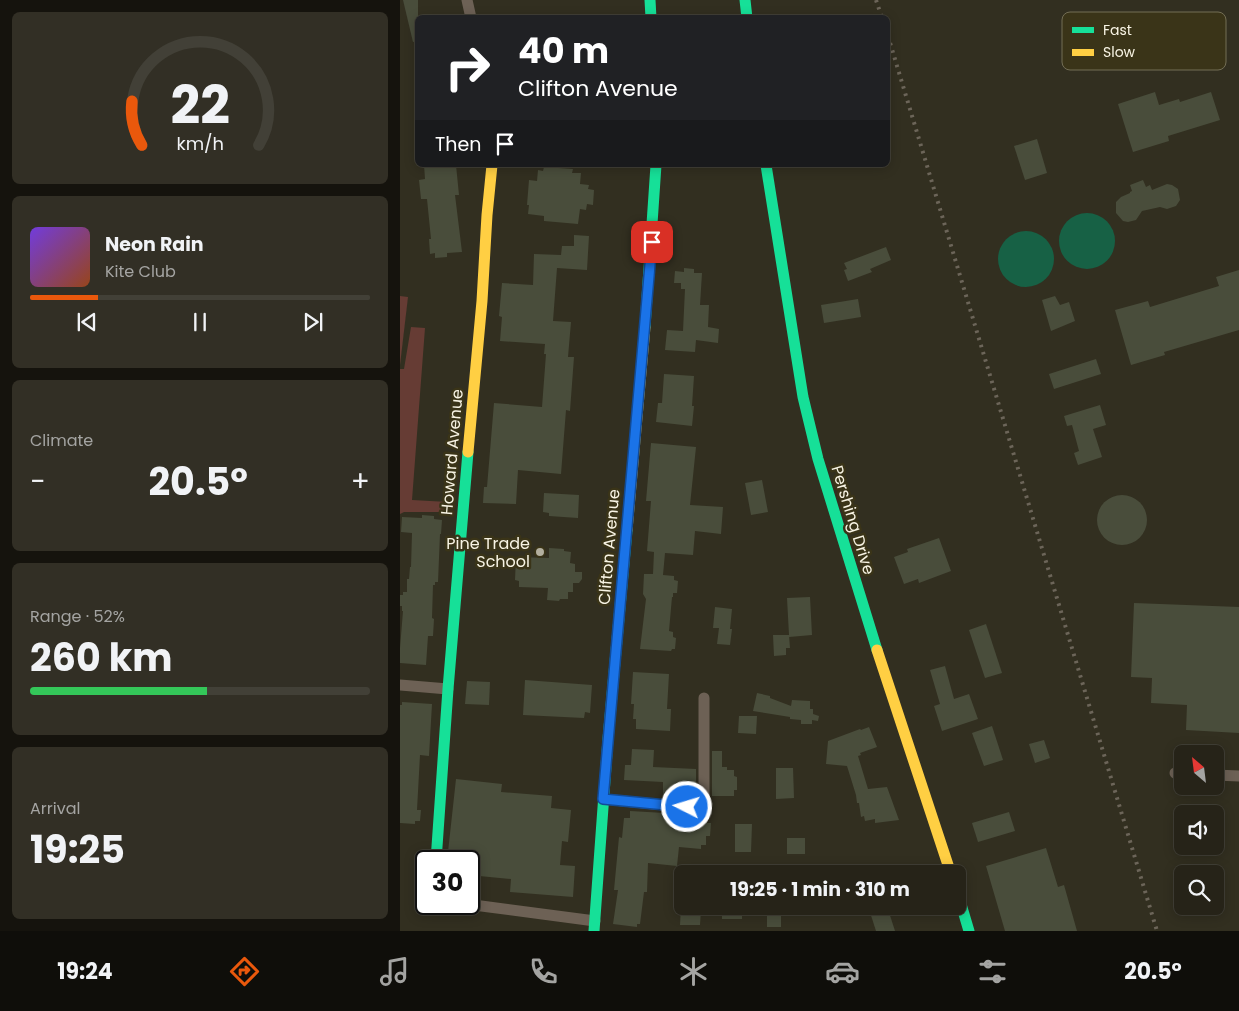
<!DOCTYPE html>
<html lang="en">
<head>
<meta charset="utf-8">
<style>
  :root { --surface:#262318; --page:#322f25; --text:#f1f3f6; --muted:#a4a4a2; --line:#424037; --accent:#ea580c }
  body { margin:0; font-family:Poppins,sans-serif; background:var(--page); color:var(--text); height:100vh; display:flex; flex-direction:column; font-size:19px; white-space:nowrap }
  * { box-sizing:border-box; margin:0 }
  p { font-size:16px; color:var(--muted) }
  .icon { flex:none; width:28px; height:28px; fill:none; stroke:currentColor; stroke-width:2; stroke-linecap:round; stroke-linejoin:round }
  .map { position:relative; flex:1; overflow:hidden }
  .side { display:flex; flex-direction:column; gap:12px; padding:12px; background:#15130d; width:400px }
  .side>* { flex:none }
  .banner { position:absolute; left:15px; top:15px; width:475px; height:152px; border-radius:8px; box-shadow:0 2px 12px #0003,0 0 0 1px var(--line); background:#202124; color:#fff; overflow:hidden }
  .needle { width:32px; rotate:332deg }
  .buttons { position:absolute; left:774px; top:745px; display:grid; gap:10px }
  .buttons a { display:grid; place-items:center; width:50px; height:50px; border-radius:8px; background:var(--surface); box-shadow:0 2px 12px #0003,0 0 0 1px var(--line); font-size:25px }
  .speed { position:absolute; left:15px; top:850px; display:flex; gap:10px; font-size:25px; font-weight:700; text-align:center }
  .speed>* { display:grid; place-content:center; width:65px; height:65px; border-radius:50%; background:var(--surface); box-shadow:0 2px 12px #0003,0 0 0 1px var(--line); line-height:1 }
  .speed .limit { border:2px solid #111; border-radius:8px; background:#fff; color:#111 }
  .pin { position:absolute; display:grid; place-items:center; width:42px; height:42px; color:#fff; margin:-21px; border-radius:10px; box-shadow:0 2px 8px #0006 }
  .me { position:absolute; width:55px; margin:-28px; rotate:275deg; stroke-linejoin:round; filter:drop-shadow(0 0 4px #0008) }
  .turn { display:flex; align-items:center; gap:18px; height:105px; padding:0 20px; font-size:22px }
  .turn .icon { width:65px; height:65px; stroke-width:2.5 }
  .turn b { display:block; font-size:35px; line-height:42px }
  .then { display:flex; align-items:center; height:48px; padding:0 20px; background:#0003; gap:10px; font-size:19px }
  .big { font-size:38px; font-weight:700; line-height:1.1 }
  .side .card { flex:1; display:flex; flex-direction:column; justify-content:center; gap:8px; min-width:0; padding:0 18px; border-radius:8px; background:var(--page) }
  .side .dial { align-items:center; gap:0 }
  .dial svg { height:130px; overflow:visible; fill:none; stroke:var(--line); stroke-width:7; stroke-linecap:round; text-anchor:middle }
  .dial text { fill:var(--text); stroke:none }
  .song { display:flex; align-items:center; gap:15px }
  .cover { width:60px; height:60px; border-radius:8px; background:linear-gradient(135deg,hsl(260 70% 55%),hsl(20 70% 35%)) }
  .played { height:5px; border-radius:2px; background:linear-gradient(90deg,var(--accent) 20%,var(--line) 20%) }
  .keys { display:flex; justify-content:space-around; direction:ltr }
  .heat { display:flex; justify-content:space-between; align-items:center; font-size:28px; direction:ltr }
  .charge { height:8px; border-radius:4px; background:linear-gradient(90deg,#34c759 52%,var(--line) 0) }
  .trip { position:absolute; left:274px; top:865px; width:292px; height:50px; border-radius:8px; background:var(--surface); box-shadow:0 2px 12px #0003,0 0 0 1px var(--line); font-weight:700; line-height:50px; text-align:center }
  .tab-bar { display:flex; height:80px; justify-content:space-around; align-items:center; background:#0f0e0a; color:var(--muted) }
  .tab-bar .icon { width:35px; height:35px }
  .tab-bar .on { color:var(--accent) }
  .tab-bar b { font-size:22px; color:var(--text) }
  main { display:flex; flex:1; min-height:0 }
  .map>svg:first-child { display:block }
  .green { fill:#663c34 }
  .water { fill:#176145 }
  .building { fill:#494d3b }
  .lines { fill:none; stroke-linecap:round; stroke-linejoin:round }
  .street { stroke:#6d6155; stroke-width:11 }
  .fast { stroke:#16e098; stroke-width:11 }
  .slow { stroke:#ffcf43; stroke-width:11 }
  .rail { stroke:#6c6559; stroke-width:4; stroke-dasharray:2.5 5; stroke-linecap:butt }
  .route-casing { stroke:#114b97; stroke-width:12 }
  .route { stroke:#1a73e8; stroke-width:9 }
  .poi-dot { fill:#b3af9f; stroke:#3a3418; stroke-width:2 }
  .labels { text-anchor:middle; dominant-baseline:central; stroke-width:5; stroke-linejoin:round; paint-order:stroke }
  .street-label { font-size:16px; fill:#f8f4e4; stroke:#3a3418 }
  .poi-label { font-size:16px; fill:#f8f4e4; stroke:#3a3418; text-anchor:end }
  .key { fill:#3a3418; stroke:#736e55; stroke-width:1 }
  .key-label { font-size:14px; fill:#f8f4e4 }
</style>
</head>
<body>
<main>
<section class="side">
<div class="card dial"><svg viewBox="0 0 100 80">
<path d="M14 69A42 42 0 1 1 86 69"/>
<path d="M14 69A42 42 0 0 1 8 42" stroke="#ea580c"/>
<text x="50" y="56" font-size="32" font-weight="700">22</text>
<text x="50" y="72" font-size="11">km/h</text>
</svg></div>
<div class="card">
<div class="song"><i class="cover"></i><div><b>Neon Rain</b><p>Kite Club</p></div></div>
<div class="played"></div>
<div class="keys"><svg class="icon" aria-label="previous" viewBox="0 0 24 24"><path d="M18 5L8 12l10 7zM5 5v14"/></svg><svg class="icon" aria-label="pause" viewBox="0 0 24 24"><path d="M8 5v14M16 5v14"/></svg><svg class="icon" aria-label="next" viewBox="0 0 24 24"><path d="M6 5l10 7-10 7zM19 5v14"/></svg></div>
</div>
<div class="card"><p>Climate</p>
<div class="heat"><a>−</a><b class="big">20.5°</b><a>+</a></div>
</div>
<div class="card"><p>Range · 52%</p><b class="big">260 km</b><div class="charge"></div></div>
<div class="card"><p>Arrival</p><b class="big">19:25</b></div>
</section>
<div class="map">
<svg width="839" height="931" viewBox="0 0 839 931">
  <rect width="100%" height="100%" fill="#322f20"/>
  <g class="green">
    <path d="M0,296L8,297L0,365Z"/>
    <path d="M11,327L25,328L12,500L48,502L46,512H4L0,514V369H4Z"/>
  </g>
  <g class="water">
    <circle cx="687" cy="241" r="28"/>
    <circle cx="626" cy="259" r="28"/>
  </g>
  <g class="building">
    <path d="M3,0H18V41L13,42Z"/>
    <path d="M755,92L759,105L779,99L780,102L811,92L820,120L768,136L769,141L733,152L718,104Z"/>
    <path d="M637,139L647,173L625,180L614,146Z"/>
    <path d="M24,165H56L59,195H55L62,252L47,253V257L35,258V253L30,254L29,239H31L27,199H21L19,180L25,179Z"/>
    <path d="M144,167L173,169L172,173H181L180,184L189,185L188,189L194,190L193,205L187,204L186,210L180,209L178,224L144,221V216L128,214L129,205H127L129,180L137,181L138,170L143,171Z"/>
    <path d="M743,180L746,187L750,185L752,190L767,184L772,185L778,189L780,200L776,206L767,209L760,207L742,211L736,220L728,222L723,221L716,213V202L721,197L730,193V192L732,191L730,185Z"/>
    <path d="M174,235L189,236L187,270L157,268L153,321L171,322L168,357H174L170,411L166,410L161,474L118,470L116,504L83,503L84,487H87L94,403L142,407L146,354H144L145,344L100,341L102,317L99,316L102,283L133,285L134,254L161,255L162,246H174Z"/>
    <path d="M486,247L491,260L470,269L472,272L448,281L444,270L447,269L444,263Z"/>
    <path d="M284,268L294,269V273H302L300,305H309L308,327L319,329L318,343L296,340L295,352L265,350L267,330L283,331L285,289H281V283H274L275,271L284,272Z"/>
    <path d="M839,270V330L764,352L765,355L731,365L715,310L748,301L750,307L819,286L816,277Z"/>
    <path d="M655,296L660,305L669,302L675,321L651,331L642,300Z"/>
    <path d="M458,299L461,317L424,323L421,305Z"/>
    <path d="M696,359L701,374L654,389L649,374Z"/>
    <path d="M264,374L294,376L292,406H294L292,426L256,422L258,403H262Z"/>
    <path d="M700,405L706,425L693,429L702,457L678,465L674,453L679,451L672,425L667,426L664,416Z"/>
    <path d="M251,443L296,447L290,505L323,507L321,534L295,531L293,555L265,553L263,575L274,576V580L278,581L277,593H273V597H272L269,631L273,632V637L276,638L275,649H272L271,651L240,649L246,599L243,594L244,574H253L254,552L247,551L251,501H246Z"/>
    <path d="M362,480L368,512L351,515L345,483Z"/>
    <path d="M144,493L179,495L178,518L149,516V513L143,512Z"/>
    <circle cx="722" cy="520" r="25"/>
    <path d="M22,515L34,516V519L42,520L41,534H40L38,582H35V585H33L32,618L34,619L33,636H28L26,665L0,663V648L3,611H2V606H0V595H3V592H7V579H9L10,567H11L12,533L1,532L2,517L22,518Z"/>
    <path d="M539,538L551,571L519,583L518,579L504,584L494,557L508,552L507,549Z"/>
    <path d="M149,548L164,549V551L171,552L170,563L175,564V572H182V579L179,583H173V592H168V599H160L159,601L147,600L148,588L119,587V581L115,580L116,557L149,558Z"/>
    <path d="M410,597L412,635L389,637V635L390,648H386V655L374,656L373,635H389L387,598Z"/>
    <path d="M734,603L839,607V733L786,730L787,705L751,703L752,678L731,677Z"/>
    <path d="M315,607L332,609L330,629H332L330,645L317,644L319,628H313Z"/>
    <path d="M586,624L602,673L585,678L569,630Z"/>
    <path d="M545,666L554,699L569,694L578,719L542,731L534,706L540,704L530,670Z"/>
    <path d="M233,672L269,674L267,709H271L270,731L236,729V719H233L234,704H231Z"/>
    <path d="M125,680L192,685L190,713L185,712L184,718L123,715Z"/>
    <path d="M67,681L90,682L89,705L65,704Z"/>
    <path d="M357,693L370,696V698L391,706L392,700L410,701V709H413V714L419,716L418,721L412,720V724H401V720L390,719V717L353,711Z"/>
    <path d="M2,702L32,704L29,756L20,755L17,810H21L20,821H15V824L0,823V705H2Z"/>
    <path d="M339,716H357L356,734L338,733Z"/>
    <path d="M592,726L603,760L584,766L572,733Z"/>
    <path d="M469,727L477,747L460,753L461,755L458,756L468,789L487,787L499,820L475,823V819L465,821L464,816L461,817L459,803H457L456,795L447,766L426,764L428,741L460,729L461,730Z"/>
    <path d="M644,740L650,758L635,763L629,744Z"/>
    <path d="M232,749L254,750L253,767L296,769V796L291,795V799L283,798V799L263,797V782L224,780L225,765H231Z"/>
    <path d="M312,751H322V767H327V770H334V776L337,777V790H334V796H312Z"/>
    <path d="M376,768H393L394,798L376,799Z"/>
    <path d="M56,779L102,784L101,792L152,796L151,808L171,810L168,842L162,841L160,865L175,866L173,897L110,892L111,879L69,875V861H47Z"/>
    <path d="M230,811L282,814L281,819L307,820V823H311L310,836H306V845H301V849L279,847L277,866L248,863L247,892H244L240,924H237V927L213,924L218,890H214L219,837L222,838L224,818H230Z"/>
    <path d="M609,812L615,831L578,842L572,823Z"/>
    <path d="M335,824H352L351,852H335Z"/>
    <rect x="387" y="838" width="18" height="16"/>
    <path d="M646,848L658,887L664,885L677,931H605L586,866Z"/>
    <path d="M281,906H293V910H301L300,925H280Z"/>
    <rect x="322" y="906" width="20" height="13"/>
    <path d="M468,906H487L495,931H476Z"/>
    <path d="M367,912L381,913V927H367Z"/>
  </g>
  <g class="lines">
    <g class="street">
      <path d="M67,0L71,18"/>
      <path d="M0,685L48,689"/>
      <path d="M775,773H782"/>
      <path d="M815,775L839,776"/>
      <path d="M203,799L304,809V698"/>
      <path d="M66,904L195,921"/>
    </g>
    <g class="fast">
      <path d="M250,0L251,18"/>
      <path d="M345,0L347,18"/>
      <path d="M366,165L403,397L418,459L477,650"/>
      <path d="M245,327L256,165"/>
      <path d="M36,861L48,689L68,452"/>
      <path d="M558,894L569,931"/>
      <path d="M194,931L208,739L227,530"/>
    </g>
    <g class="slow">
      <path d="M68,452L82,301L87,215L92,165"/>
      <path d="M227,530L245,327"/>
      <path d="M477,650L551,874"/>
    </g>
    <g class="rail">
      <path d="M476,0L482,18"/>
      <path d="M488,36L757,931"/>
    </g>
  </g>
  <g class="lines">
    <g class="route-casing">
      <path id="route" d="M252,242L203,799L287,807"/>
    </g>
    <use href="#route" class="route"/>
  </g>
  <circle class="poi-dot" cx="140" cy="552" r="5"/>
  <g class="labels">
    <g class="street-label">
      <text transform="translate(52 452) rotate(-85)">Howard Avenue</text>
      <text transform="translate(453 520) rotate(73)">Pershing Drive</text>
      <text transform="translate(209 547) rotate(-85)">Clifton Avenue</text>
    </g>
    <g class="poi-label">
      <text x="130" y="543">Pine Trade<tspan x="130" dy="18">School</tspan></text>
    </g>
  </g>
  <rect x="662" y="12" width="164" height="58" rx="8" class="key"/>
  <rect x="672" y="27" width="22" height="6" fill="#16e098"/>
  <rect x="672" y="49" width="22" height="7" fill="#ffcf43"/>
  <g class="key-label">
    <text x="703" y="35">Fast</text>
    <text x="703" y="57">Slow</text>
  </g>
</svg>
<div class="buttons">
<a><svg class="needle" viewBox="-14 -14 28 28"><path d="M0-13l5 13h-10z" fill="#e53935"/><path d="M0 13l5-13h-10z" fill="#a4a4a2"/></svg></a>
<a><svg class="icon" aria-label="sound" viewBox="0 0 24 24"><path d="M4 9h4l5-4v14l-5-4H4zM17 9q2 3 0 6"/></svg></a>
<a><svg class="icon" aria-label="search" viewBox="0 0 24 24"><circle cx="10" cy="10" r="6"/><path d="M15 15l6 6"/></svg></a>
</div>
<div class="speed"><div class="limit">30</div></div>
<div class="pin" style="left:252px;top:242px;background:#d93025"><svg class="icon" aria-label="arrive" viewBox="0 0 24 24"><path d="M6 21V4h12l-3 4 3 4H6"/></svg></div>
<svg class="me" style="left:287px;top:807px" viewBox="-20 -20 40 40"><circle r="17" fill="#1a73e8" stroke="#fff" stroke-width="3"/><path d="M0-11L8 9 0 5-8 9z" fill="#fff"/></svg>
<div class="trip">19:25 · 1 min · 310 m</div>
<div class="banner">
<div class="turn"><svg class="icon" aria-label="right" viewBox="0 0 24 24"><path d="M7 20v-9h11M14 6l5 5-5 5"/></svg><div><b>40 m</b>Clifton Avenue</div></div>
<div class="then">Then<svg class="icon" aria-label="arrive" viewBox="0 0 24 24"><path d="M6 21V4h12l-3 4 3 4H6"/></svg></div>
</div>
</div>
</main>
<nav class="tab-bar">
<b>19:24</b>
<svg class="icon on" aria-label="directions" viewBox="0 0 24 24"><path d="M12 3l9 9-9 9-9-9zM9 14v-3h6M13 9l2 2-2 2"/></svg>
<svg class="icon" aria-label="music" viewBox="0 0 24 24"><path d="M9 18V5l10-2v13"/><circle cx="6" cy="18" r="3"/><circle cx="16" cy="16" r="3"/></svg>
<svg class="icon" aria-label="phone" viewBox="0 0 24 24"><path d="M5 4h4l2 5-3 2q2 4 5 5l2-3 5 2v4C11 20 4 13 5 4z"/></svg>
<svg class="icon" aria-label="climate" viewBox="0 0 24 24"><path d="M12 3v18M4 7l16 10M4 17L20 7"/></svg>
<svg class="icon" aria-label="car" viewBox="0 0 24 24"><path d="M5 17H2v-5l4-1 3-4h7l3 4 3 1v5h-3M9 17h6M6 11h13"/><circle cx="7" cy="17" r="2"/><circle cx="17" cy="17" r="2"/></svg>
<svg class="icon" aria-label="filters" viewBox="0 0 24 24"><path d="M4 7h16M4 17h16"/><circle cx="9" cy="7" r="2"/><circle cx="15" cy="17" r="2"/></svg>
<b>20.5°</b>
</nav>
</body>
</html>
